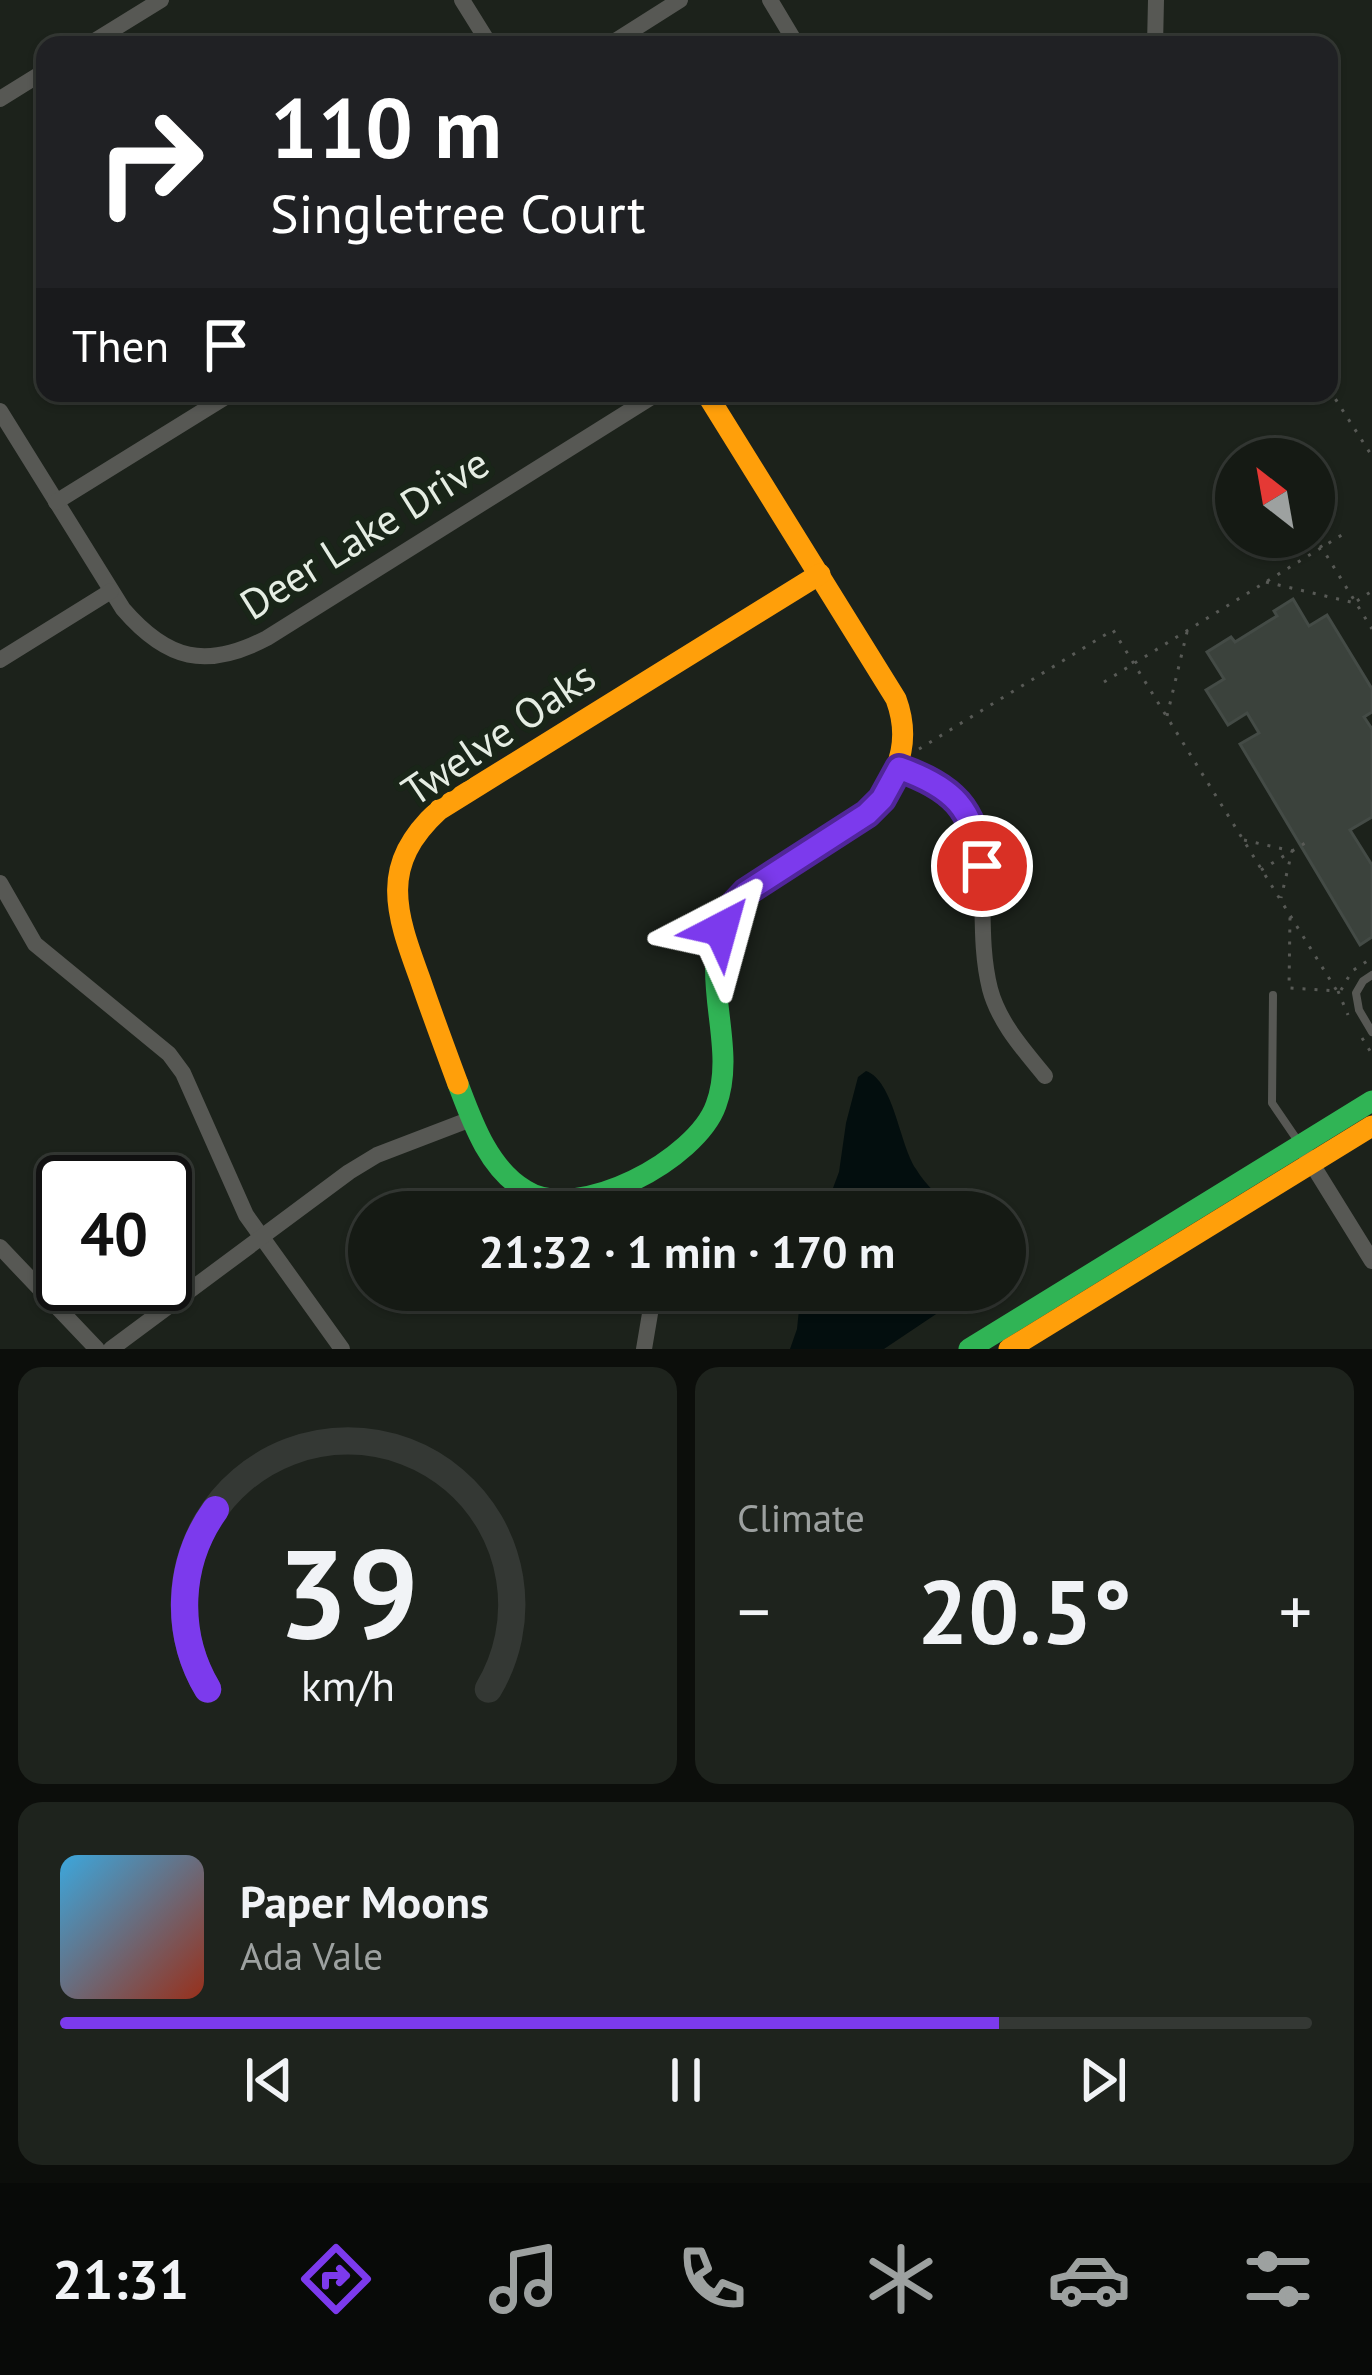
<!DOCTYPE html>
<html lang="en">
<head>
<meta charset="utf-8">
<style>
  :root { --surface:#151a14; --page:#1e231d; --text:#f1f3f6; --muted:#9da1a0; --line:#343834; --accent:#7c3aed }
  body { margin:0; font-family:"PT Sans",sans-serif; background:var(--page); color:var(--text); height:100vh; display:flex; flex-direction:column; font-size:45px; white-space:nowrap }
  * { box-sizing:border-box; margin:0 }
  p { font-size:39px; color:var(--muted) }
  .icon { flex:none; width:66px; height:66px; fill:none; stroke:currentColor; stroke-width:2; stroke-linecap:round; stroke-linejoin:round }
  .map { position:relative; height:1349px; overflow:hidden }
  .panel { display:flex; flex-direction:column; gap:18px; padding:18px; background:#0c0e0b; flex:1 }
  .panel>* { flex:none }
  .hud { position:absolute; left:36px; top:36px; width:1302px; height:366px; border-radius:24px; box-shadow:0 3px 9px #0004,0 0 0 3px var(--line); background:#202124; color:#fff; overflow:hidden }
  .needle { width:78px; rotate:329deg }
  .tools { position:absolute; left:1215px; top:438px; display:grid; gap:24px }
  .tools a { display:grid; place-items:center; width:120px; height:120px; border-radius:50%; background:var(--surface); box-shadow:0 3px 9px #0004,0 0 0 3px var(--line); font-size:60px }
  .speed { position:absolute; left:36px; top:1155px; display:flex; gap:24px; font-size:60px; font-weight:700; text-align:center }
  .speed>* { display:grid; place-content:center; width:156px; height:156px; border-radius:50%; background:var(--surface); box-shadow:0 3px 9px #0004,0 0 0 3px var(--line); line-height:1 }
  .speed .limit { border:6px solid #111; border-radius:18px; background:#fff; color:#111 }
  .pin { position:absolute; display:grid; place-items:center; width:102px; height:102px; color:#fff; margin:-51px; border:6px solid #fff; border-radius:50%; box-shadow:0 3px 12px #0007 }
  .me { position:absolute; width:132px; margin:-66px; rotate:39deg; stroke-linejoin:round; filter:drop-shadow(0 0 9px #0008) }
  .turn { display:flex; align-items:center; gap:42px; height:252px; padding:0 36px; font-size:54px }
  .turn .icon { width:156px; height:156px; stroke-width:2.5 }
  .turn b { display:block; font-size:84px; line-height:102px }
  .then { display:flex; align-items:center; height:114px; padding:0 36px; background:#0003; gap:24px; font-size:45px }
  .big { font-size:90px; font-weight:700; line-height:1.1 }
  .panel .tile { flex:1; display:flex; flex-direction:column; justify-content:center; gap:18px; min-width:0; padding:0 42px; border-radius:24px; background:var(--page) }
  .panel .dial { align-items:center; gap:0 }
  .dial svg { height:312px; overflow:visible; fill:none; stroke:var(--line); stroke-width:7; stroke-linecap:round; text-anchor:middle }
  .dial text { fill:var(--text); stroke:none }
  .song { display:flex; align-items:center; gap:36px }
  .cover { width:144px; height:144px; border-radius:18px; background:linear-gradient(135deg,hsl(200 70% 55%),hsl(10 70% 35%)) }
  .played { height:12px; border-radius:6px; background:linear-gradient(90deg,var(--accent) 75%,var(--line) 75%) }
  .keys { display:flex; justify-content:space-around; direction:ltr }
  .heat { display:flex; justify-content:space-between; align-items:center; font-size:66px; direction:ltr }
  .panel .tiles { flex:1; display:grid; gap:18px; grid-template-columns:1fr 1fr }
  .tile:last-child { grid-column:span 2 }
  .trip { position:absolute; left:348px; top:1191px; width:678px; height:120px; border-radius:60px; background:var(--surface); box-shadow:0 3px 9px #0004,0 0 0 3px var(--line); font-weight:700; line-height:120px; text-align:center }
  .dock { display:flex; height:192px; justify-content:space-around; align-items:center; background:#080a08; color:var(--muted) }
  .dock .icon { width:84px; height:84px }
  .dock .active { color:var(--accent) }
  .dock b { font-size:54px; color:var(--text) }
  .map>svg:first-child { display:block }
  .water { fill:#030e0e }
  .building { fill:#3b423c; stroke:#444b46; stroke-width:3 }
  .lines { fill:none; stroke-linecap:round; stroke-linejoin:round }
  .path { stroke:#585a56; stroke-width:3; stroke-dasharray:3 9; stroke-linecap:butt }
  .lane { stroke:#575854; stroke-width:8 }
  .street { stroke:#575854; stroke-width:16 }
  .fast { stroke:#30b455; stroke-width:21 }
  .slow { stroke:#ff9f0a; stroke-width:21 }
  .route-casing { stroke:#51269a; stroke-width:30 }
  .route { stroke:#7c3aed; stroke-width:21 }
  .labels { text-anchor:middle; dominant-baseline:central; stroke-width:12; stroke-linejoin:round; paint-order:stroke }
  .street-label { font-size:42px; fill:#e5ede3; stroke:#192518 }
</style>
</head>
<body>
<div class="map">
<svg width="1372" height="1349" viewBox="0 0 1372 1349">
  <rect width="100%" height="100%" fill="#1c221b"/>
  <g class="water">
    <path d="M866,1071C894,1081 899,1143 916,1169C925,1185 942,1198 953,1212H824L839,1172L846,1123L858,1077Z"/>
    <path d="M801,1290H972L884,1349H790L797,1329Z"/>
  </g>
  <path class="building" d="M1293,599L1309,626L1327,615L1372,689V712L1364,717L1372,729V817L1350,830L1372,865V937L1360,945L1240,744L1259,733L1247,713L1228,725L1206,690L1224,679L1207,652L1231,637L1235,642L1277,616L1274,611Z"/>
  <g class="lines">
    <g class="path">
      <path d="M1329,389L1372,456"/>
      <path d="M1314,535L1372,629"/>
      <path d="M1266,582L1355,603"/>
      <path d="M1357,601L1372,591"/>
      <path d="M1104,682L1345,533"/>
      <path d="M1167,716L1187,632"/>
      <path d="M919,749L1113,630L1337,991L1289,988L1290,917"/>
      <path d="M1244,840L1292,851L1281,898"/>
      <path d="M1261,870L1310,840"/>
      <path d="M1341,990L1352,971L1372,958"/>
      <path d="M1338,991L1348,1015"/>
      <path d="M1362,1038L1372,1054"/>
    </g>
    <g class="lane">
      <path d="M1372,975L1363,981L1356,993L1359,1010L1372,1032"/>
      <path d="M1273,995L1272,1103L1300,1144"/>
    </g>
    <g class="street">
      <path d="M462,0L490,45"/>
      <path d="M770,0L797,45"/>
      <path d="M88,45L161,0"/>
      <path d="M609,45L680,0"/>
      <path d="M1155,45L1156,0"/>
      <path d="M0,99L45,71"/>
      <path d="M0,411L123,609C167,660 206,670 267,638L658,393"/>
      <path d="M56,502L232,393"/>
      <path d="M0,660L111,591"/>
      <path d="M899,768C1017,806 967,897 990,989C999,1023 1024,1050 1045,1076"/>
      <path d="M0,883L35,944L169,1054L183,1073L246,1215L342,1349"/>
      <path d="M1307,1156L1372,1261"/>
      <path d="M621,1185L635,1212"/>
      <path d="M0,1247L97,1349"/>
      <path d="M111,1349L349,1172L377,1155L471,1119"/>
      <path d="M644,1349L654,1290"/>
    </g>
    <g class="fast">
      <path d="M458,1084C472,1121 488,1168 525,1190C578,1224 697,1159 716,1105C739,1043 695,974 729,916C754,873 838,841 879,799"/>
      <path d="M969,1349L1372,1101"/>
    </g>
    <g class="slow">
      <path d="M706,393L896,699C910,737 901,767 879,799"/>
      <path d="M458,1084C445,1049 432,1014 420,979C395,911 379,865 439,810L820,574"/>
      <path d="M1009,1349L1372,1126"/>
    </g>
  </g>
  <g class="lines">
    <g class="route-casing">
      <path id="route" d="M721,929L731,908L746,892L867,814L882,799L899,768C953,787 974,808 982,866"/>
    </g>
    <use href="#route" class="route"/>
  </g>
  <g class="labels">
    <g class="street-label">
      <text transform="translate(364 533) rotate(-32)">Deer Lake Drive</text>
      <text transform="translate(498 733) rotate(-34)">Twelve Oaks</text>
    </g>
  </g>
</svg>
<div class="tools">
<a><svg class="needle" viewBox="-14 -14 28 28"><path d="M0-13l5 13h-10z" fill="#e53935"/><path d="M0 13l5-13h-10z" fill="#9da1a0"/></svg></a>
</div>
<div class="speed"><div class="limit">40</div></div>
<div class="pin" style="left:982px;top:866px;background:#d93025"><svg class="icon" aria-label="arrive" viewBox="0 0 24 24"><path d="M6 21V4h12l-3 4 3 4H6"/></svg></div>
<svg class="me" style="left:721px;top:929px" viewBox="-20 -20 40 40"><path d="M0-17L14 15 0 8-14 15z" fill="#7c3aed" stroke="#fff" stroke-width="4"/></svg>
<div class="trip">21:32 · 1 min · 170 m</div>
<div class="hud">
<div class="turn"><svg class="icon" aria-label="right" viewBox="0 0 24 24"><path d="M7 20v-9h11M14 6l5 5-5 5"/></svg><div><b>110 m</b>Singletree Court</div></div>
<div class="then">Then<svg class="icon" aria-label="arrive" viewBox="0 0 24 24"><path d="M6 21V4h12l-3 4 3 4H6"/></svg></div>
</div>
</div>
<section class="panel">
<div class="tiles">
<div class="tile dial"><svg viewBox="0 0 100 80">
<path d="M14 69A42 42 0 1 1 86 69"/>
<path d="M14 69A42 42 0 0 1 16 23" stroke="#7c3aed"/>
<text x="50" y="56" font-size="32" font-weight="700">39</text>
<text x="50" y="72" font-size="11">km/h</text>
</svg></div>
<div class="tile"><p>Climate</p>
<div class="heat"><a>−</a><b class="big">20.5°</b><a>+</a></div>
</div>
<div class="tile">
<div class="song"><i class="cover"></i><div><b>Paper Moons</b><p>Ada Vale</p></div></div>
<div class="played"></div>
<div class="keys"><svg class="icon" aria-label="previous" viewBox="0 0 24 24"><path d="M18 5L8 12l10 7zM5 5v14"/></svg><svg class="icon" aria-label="pause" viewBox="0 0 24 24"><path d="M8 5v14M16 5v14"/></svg><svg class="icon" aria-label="next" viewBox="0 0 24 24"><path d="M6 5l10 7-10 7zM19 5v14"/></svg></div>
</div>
</div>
</section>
<nav class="dock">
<b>21:31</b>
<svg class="icon active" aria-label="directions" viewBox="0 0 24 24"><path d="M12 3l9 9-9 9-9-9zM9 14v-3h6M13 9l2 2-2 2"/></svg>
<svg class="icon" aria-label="music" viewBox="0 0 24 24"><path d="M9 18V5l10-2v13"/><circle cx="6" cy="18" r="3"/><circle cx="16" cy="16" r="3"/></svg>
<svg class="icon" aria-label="phone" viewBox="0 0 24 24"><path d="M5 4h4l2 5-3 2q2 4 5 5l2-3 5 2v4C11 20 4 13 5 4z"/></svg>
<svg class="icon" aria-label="climate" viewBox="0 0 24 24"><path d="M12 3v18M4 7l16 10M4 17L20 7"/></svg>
<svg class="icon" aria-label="car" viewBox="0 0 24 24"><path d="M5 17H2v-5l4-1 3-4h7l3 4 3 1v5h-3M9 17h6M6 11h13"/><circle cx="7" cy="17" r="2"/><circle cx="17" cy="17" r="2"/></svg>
<svg class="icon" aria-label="filters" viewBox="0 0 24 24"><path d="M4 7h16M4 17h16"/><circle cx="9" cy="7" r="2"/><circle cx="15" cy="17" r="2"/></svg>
</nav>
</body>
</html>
